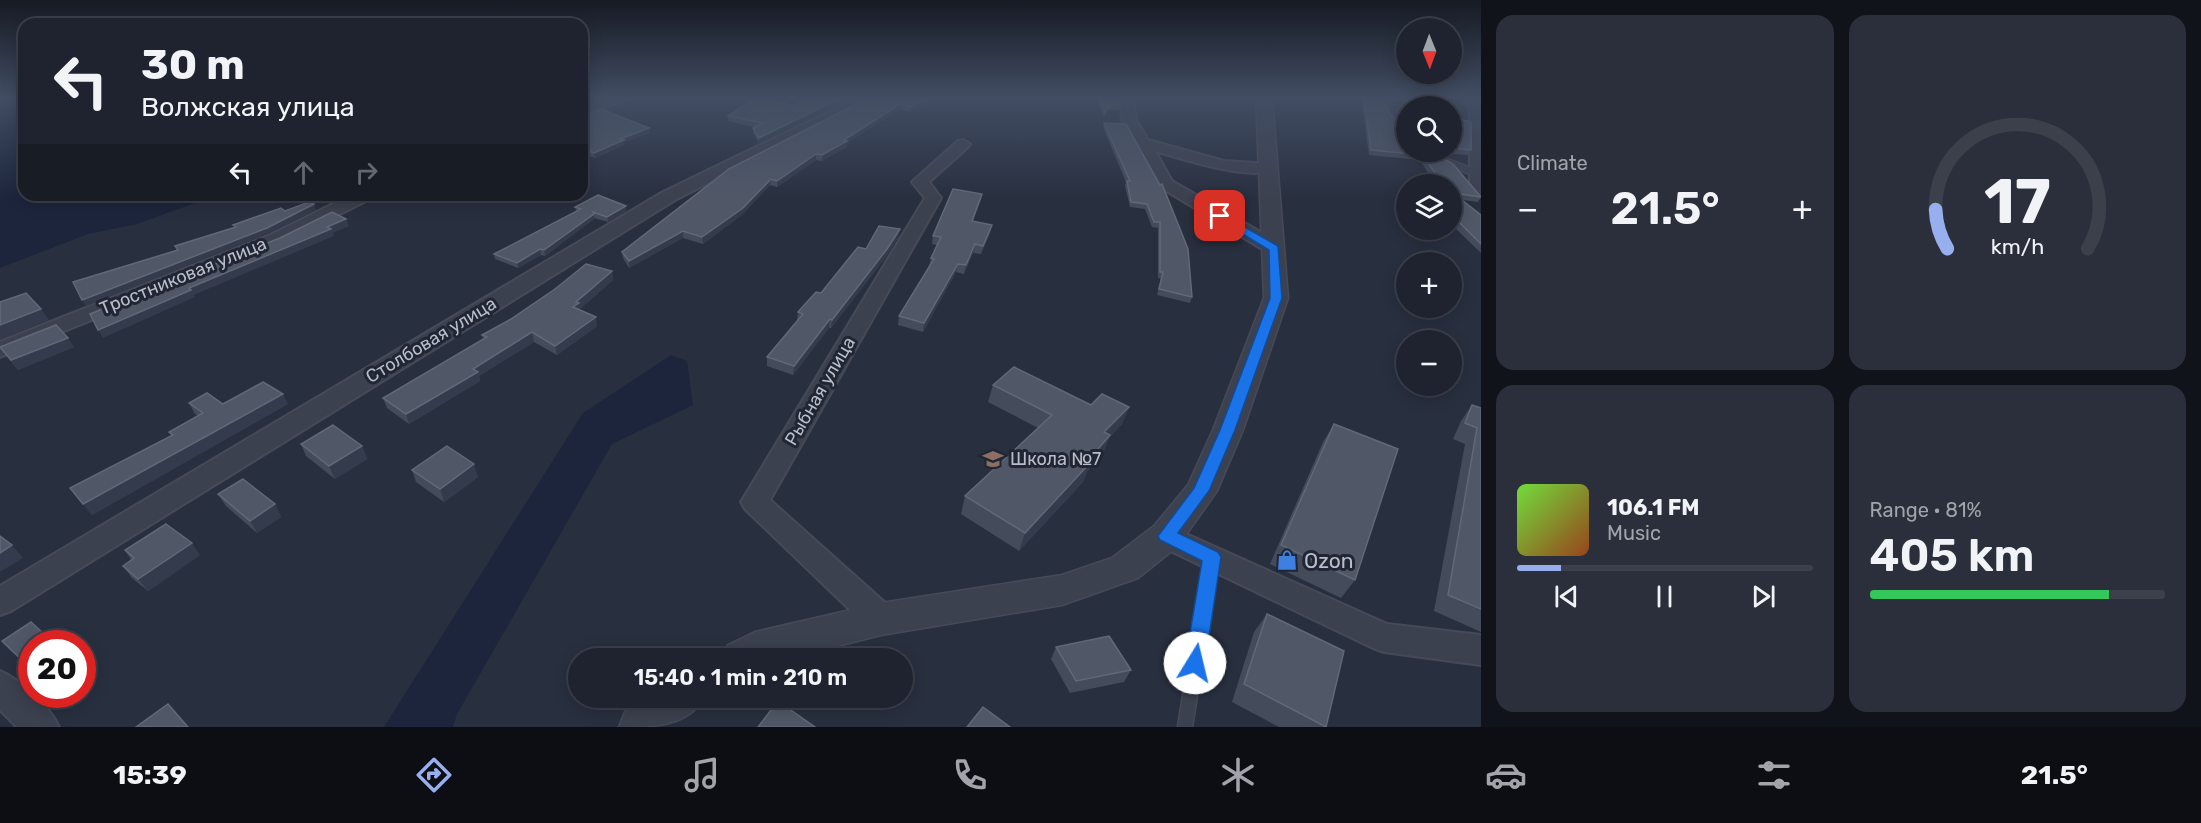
<!DOCTYPE html>
<html lang="en">
<head>
<meta charset="utf-8">
<style>
  :root { --surface:#1e232f; --page:#2b2f3b; --text:#f1f3f6; --muted:#a1a4aa; --line:#3c404b; --accent:#98afef }
  body { margin:0; font-family:Rubik,sans-serif; background:var(--page); color:var(--text); height:100vh; display:flex; flex-direction:column; font-size:22px; white-space:nowrap }
  * { box-sizing:border-box; margin:0 }
  p { font-size:20px; color:var(--muted) }
  .icon { flex:none; width:33px; height:33px; fill:none; stroke:currentColor; stroke-width:2; stroke-linecap:round; stroke-linejoin:round }
  .map { position:relative; flex:1; overflow:hidden }
  .sheet { display:flex; flex-direction:column; gap:15px; padding:15px; background:#10131a; width:720px }
  .sheet>* { flex:none }
  .banner { position:absolute; left:18px; top:18px; width:570px; height:183px; border-radius:18px; box-shadow:0 3px 15px #0003,0 0 0 2px var(--line); background:#1e232f; color:var(--text); overflow:hidden }
  .needle { width:39px; rotate:179deg }
  .tools { position:absolute; left:1396px; top:18px; display:grid; gap:12px }
  .tools a { display:grid; place-items:center; width:66px; height:66px; border-radius:50%; background:var(--surface); box-shadow:0 3px 15px #0003,0 0 0 2px var(--line); font-size:30px }
  .speed { position:absolute; left:18px; top:630px; display:flex; gap:12px; font-size:30px; font-weight:700; text-align:center }
  .speed>* { display:grid; place-content:center; width:78px; height:78px; border-radius:50%; background:var(--surface); box-shadow:0 3px 15px #0003,0 0 0 2px var(--line); line-height:1 }
  .speed .limit { border:9px solid #d22; background:#fff; color:#111 }
  .pin { position:absolute; display:grid; place-items:center; width:51px; height:51px; color:#fff; margin:-26px; border-radius:12px; box-shadow:0 3px 9px #0006 }
  .me { position:absolute; width:66px; margin:-33px; rotate:9deg; stroke-linejoin:round; filter:drop-shadow(0 0 4px #0008) }
  .turn { display:flex; align-items:center; gap:21px; height:126px; padding:0 24px; font-size:27px }
  .turn .icon { width:78px; height:78px; stroke-width:2.5 }
  .turn b { display:block; font-size:42px; line-height:51px }
  .lanes { display:flex; align-items:center; height:57px; padding:0 24px; background:#0003; justify-content:center; gap:30px; direction:ltr }
  .lanes .off { opacity:.35 }
  .big { font-size:45px; font-weight:600; line-height:1.1 }
  .sheet .tile { flex:1; display:flex; flex-direction:column; justify-content:center; gap:9px; min-width:0; padding:0 21px; border-radius:18px; background:var(--page) }
  .sheet .dial { align-items:center; gap:0 }
  .dial svg { height:156px; overflow:visible; fill:none; stroke:var(--line); stroke-width:7; stroke-linecap:round; text-anchor:middle }
  .dial text { fill:var(--text); stroke:none }
  .song { display:flex; align-items:center; gap:18px }
  .cover { width:72px; height:72px; border-radius:9px; background:linear-gradient(135deg,hsl(100 70% 55%),hsl(20 70% 35%)) }
  .played { height:6px; border-radius:3px; background:linear-gradient(90deg,var(--accent) 15%,var(--line) 15%) }
  .keys { display:flex; justify-content:space-around; direction:ltr }
  .heat { display:flex; justify-content:space-between; align-items:center; font-size:33px; direction:ltr }
  .charge { height:9px; border-radius:4px; background:linear-gradient(90deg,#34c759 81%,var(--line) 0) }
  .sheet .tiles { flex:1; display:grid; gap:15px; grid-template-columns:repeat(2,1fr) }
  .trip { position:absolute; left:568px; top:648px; width:345px; height:60px; border-radius:30px; background:var(--surface); box-shadow:0 3px 15px #0003,0 0 0 2px var(--line); font-weight:600; line-height:60px; text-align:center }
  .tab-bar { display:flex; height:96px; justify-content:space-around; align-items:center; background:#0c0e13; color:var(--muted) }
  .tab-bar .icon { width:42px; height:42px }
  .tab-bar .active { color:var(--accent) }
  .tab-bar b { font-size:27px; color:var(--text) }
  main { display:flex; flex:1; min-height:0 }
  .map>svg:first-child { display:block }
  .water { fill:#1c253c }
  .lines { fill:none; stroke-linecap:round; stroke-linejoin:round }
  .service-far1-casing { stroke:#464a58; stroke-width:9 }
  .service-casing { stroke:#464a58; stroke-width:17 }
  .minor-casing { stroke:#464a58; stroke-width:4 }
  .tertiary-casing { stroke:#464a58; stroke-width:3 }
  .service-far1 { stroke:#3c414f; stroke-width:7 }
  .service { stroke:#3c414f; stroke-width:14 }
  .minor { fill:#3c414f; fill-rule:evenodd }
  .tertiary { fill:#3c414f; fill-rule:evenodd }
  .wall { fill:#444c5c }
  .shaded-wall { fill:#333b4c }
  .building { fill:#505868; stroke:#616877; stroke-width:1.5 }
  .route { fill:#1a73e8; stroke:#114b97; stroke-width:1.5 }
  .labels { text-anchor:middle; dominant-baseline:central; stroke-width:6; stroke-linejoin:round; paint-order:stroke }
  .street-label { font-size:18px; fill:#b9bdc9; stroke:#212634 }
  .poi-label { font-size:18px; fill:#b9bdc9; stroke:#212634; text-anchor:start }
  .near-poi-label { font-size:21px; fill:#b9bdc9; stroke:#212634; text-anchor:start }
</style>
</head>
<body>
<main>
<div class="map">
<svg width="1481" height="727" viewBox="0 0 1481 727">
  <rect width="100%" height="100%" fill="#282f3f"/>
  <g class="water">
    <path d="M24,100V195H230L192,204L137,224L88,234L0,268V106Z"/>
    <path d="M671,355L687,361L693,405L612,444L457,714L453,727H384L583,413Z"/>
  </g>
  <g class="lines">
    <g class="service-far1-casing">
      <g id="service-far1">
        <path d="M1383,97L1390,108L1407,110"/>
        <path d="M1390,108L1394,118L1407,133"/>
        <path d="M1431,152L1444,161L1478,174"/>
      </g>
    </g>
    <g class="service-casing">
      <path id="service" d="M1185,727L1212,558"/>
    </g>
    <g class="minor-casing">
      <g id="minor">
        <path d="M613,97H633L582,116V108Z"/>
        <path d="M860,97H877L675,200L11,611L0,615V586L663,192Z"/>
        <path d="M1120,97H1133L1136,120L1148,140L1224,161L1273,164L1276,167C1260,185 1176,157 1155,151L1172,181L1281,244L1283,248L1281,252H1267L1160,187L1122,120Z"/>
        <path d="M1460,97H1473L1481,106V195L1475,193L1470,186V110Z"/>
        <path d="M963,140L970,144L968,147L929,182L941,198L770,500L892,609L897,619L892,629L881,633L870,629L745,509L741,502L925,198L912,182L958,141Z"/>
        <path d="M351,195H372L370,199L282,243L0,357V342L270,235Z"/>
        <path d="M1166,525L1387,624L1481,635V665L1384,652L1373,648L1156,544L1152,536L1156,528Z"/>
        <path d="M0,671C20,679 50,707 59,727H17L0,710Z"/>
      </g>
    </g>
    <g class="tertiary-casing">
      <g id="tertiary">
        <path d="M1256,97H1272L1288,298L1243,430L1217,491L1178,546L1138,578L1062,605L881,635L790,658H722L728,645L755,632L881,603L1062,575L1112,558L1154,526L1188,485L1213,430L1264,298Z"/>
        <path d="M648,698H704C687,727 653,727 619,727L625,712Z"/>
      </g>
    </g>
    <use href="#service-far1" class="service-far1"/>
    <use href="#service" class="service"/>
    <use href="#minor" class="minor"/>
    <use href="#tertiary" class="tertiary"/>
  </g>
  <g class="wall">
    <path d="M813,97H854L759,143L753,133V128L754,127L728,121V116L794,106Z"/>
    <path d="M870,97H939L910,112L900,109L847,143V147L822,161L816,160L777,187L770,185L743,214L703,244L683,238L629,268L623,258L622,252Z"/>
    <path d="M1096,97H1119L1120,106L1119,110H1108L1104,118Z"/>
    <path d="M1361,97H1382L1391,115L1407,133L1432,152L1481,197L1478,202L1462,200L1481,215V253L1452,225V218L1453,216H1455L1452,212V184H1435L1420,160L1369,155Z"/>
    <path d="M1390,97H1420L1430,106H1410L1408,105L1393,103Z"/>
    <path d="M1401,110H1407V125L1399,115Z"/>
    <path d="M582,117L649,128L650,133L624,142V145L595,158L582,153Z"/>
    <path d="M1452,117L1471,150L1468,155L1442,153L1440,152H1452Z"/>
    <path d="M1104,123L1126,124L1192,297L1190,303L1157,295L1161,278H1158V228L1152,227L1145,209L1130,207L1125,186L1126,182L1103,127Z"/>
    <path d="M982,194L980,202L973,221L990,233L981,254L973,253L964,274L956,272L923,332L898,325L899,316L929,267L931,258L937,245L932,244L933,236Z"/>
    <path d="M575,207L626,211L608,222L594,218V219L545,256L541,255L518,268L495,259L494,254L576,211Z"/>
    <path d="M900,229L898,237L886,257L831,328H829L793,375L767,366V357L797,321L798,312L821,293L866,249Z"/>
    <path d="M612,271L613,280L580,309V310L597,326L557,355L534,342L479,376L480,381L409,424L387,408L383,398L483,339L482,335L511,319L555,289Z"/>
    <path d="M0,347H74L18,370Z"/>
    <path d="M993,385L1091,405L1129,407L1122,424L1109,438L1103,453L1087,472L1083,482L1019,551L961,514L965,496L1038,428L988,402Z"/>
    <path d="M189,403L288,404L92,515L70,488L171,436L169,432L198,416L195,414Z"/>
    <path d="M1472,405L1481,408V632L1434,611L1465,444L1453,439L1461,421Z"/>
    <path d="M1334,424L1355,580L1341,598L1270,564L1323,442Z"/>
    <path d="M301,444L362,446L367,459L335,479L306,456Z"/>
    <path d="M412,470L478,477L444,502L416,482Z"/>
    <path d="M218,494L275,504L281,517L257,533L226,506Z"/>
    <path d="M125,550L200,555L148,591L132,578L123,566L131,560Z"/>
    <path d="M1267,614L1344,651L1326,727H1279L1232,702L1254,632Z"/>
    <path d="M1056,647L1131,670L1124,682L1070,693L1051,659Z"/>
  </g>
  <g class="shaded-wall">
    <path d="M843,97H854L759,143V138Z"/>
    <path d="M931,97H939L910,112V107Z"/>
    <path d="M900,104V109L847,143V147L822,161V155L844,140Z"/>
    <path d="M649,128L650,133L624,142V145L595,158L594,153L620,139Z"/>
    <path d="M816,154V160L777,187V181Z"/>
    <path d="M771,179L770,185L743,214L703,244L702,237Z"/>
    <path d="M982,194L980,202L970,229L972,221Z"/>
    <path d="M314,204L316,210L269,233L86,306L82,300Z"/>
    <path d="M626,206V211L608,222L607,217Z"/>
    <path d="M594,214V219L545,256L544,250Z"/>
    <path d="M346,219L349,226L333,233L334,236L194,295L195,297L103,338L98,330L189,288Z"/>
    <path d="M992,225L990,233L981,254L983,246Z"/>
    <path d="M900,229L898,237L886,257L831,328L832,320Z"/>
    <path d="M683,231V238L629,268V261Z"/>
    <path d="M975,244L973,253L964,274L966,265Z"/>
    <path d="M540,249L541,255L518,268L517,263Z"/>
    <path d="M958,264L956,272L923,332L924,323Z"/>
    <path d="M612,271L613,280L580,309L581,312L573,307L576,302Z"/>
    <path d="M41,309L49,320L0,340V325Z"/>
    <path d="M596,317L597,326L557,355L555,346Z"/>
    <path d="M830,319L829,328L793,375L794,366Z"/>
    <path d="M532,332L534,342L479,376L480,381L409,424L406,414L473,369Z"/>
    <path d="M68,338L74,347L18,370L11,360Z"/>
    <path d="M283,394L288,404L92,515L83,504Z"/>
    <path d="M1129,407L1122,424L1109,438L1103,453L1087,472L1083,482L1019,551L1025,533L1087,462L1104,432Z"/>
    <path d="M362,446L367,459L335,479L329,466Z"/>
    <path d="M474,464L478,477L444,502L440,489Z"/>
    <path d="M275,504L281,517L257,533L250,521Z"/>
    <path d="M192,543L200,555L148,591L138,579Z"/>
    <path d="M12,545L23,558L0,572V553Z"/>
  </g>
  <g class="building">
    <path d="M757,97L794,106L813,97H843L759,138L753,128L762,123L728,116Z"/>
    <path d="M870,97H931L910,107L900,104L844,140L847,141L822,155L816,154L777,181L771,179L743,208L702,237L683,231L629,261L622,252L729,169Z"/>
    <path d="M1099,97H1119L1120,106L1109,105L1105,113Z"/>
    <path d="M1364,97H1382L1391,115L1407,133V152H1432L1453,164L1481,197L1453,193L1481,215V244L1453,216L1462,217L1452,201V184H1442L1423,155L1371,150Z"/>
    <path d="M1395,97H1420L1430,106H1414L1415,103L1411,100Z"/>
    <path d="M601,109L649,128L620,139L624,140L594,153L582,149V117Z"/>
    <path d="M1401,110H1407V117Z"/>
    <path d="M1452,117L1471,122V150L1452,148Z"/>
    <path d="M1104,123L1126,124L1160,185L1162,184L1188,249L1192,297L1159,289L1163,272H1160V222H1154L1147,204L1131,202L1127,181H1130Z"/>
    <path d="M953,189L982,194L972,221L992,225L983,246L975,244L966,265L958,264L924,323L899,316L934,259L931,258L941,237L933,236Z"/>
    <path d="M598,195L626,206L607,217L593,212L594,214L544,250L540,249L517,263L494,254L581,209L575,207Z"/>
    <path d="M309,202L314,204L267,228L82,300L73,282L178,250L175,246L236,227L233,225L281,208L285,211Z"/>
    <path d="M332,212L346,219L327,227L331,229L189,288L191,290L98,330L90,314L280,238Z"/>
    <path d="M879,226L900,229L887,249L832,320L830,319L794,366L767,357L803,314L798,312L816,292L821,293L858,247L866,249Z"/>
    <path d="M586,264L612,271L576,302L579,303L573,307L596,317L555,346L532,332L473,369L478,372L406,414L383,398L487,337L482,335L511,319L555,289Z"/>
    <path d="M26,293L41,309L0,325V302Z"/>
    <path d="M56,325L68,338L11,360L0,347Z"/>
    <path d="M1014,367L1091,405L1102,394L1129,407L1104,432L1110,435L1087,462L1090,463L1025,533L965,496L1052,415L993,385Z"/>
    <path d="M263,382L283,394L83,504L70,488L173,435L169,432L203,413L189,403L207,393L223,404Z"/>
    <path d="M1472,405L1481,408V609L1448,595L1477,428L1465,423Z"/>
    <path d="M1334,424L1398,449L1355,580L1281,545Z"/>
    <path d="M333,425L362,446L329,466L301,444Z"/>
    <path d="M447,446L474,464L440,489L412,470Z"/>
    <path d="M243,479L275,504L250,521L218,494Z"/>
    <path d="M166,524L192,543L138,579L123,566L134,558L125,550Z"/>
    <path d="M0,536L12,545L0,553Z"/>
    <path d="M1267,614L1344,651L1326,727L1244,684Z"/>
    <path d="M31,622L55,644H32V665L29,667L2,641Z"/>
    <path d="M1109,636L1131,670L1076,681L1056,647Z"/>
    <path d="M778,701L815,727H758Z"/>
    <path d="M168,704L188,727H136Z"/>
    <path d="M983,707L1010,727H967Z"/>
  </g>
  <linearGradient id="sky" x2="0" y2="1"><stop stop-color="#161a23"/><stop offset="0.49" stop-color="#424d63"/><stop offset="1" stop-color="#424d63" stop-opacity="0"/></linearGradient>
  <rect width="1481" height="199" fill="url(#sky)"/>
  <path class="route" d="M1220,213L1278,246L1282,298L1235,430L1209,491L1178,533L1218,552L1221,557L1205,663L1202,670L1195,672L1188,670L1185,663L1202,561L1160,540L1158,536L1194,488L1220,430L1270,298L1269,250L1216,218L1215,216Z"/>
  <defs>
    <g id="school-bare" transform="scale(1.62)"><path d="M0-5L7-2L0 1L-7-2ZM-4 1L0 2.5L4 1V4Q0 6-4 4Z" fill="#8d6e63" stroke="#212634" stroke-width="2.5" paint-order="stroke"/></g>
    <g id="shop-bare" transform="scale(1.62)"><path d="M-5-2.5h2.3a2.7 3.5 0 0 1 5.4 0H5L5.5 6h-11ZM-1.5-2.5h3a1.5 2.3 0 0 0-3 0Z" fill="#3f7fe0" stroke="#212634" stroke-width="2.5" paint-order="stroke"/></g>
  </defs>
  <g fill-rule="evenodd">
    <use href="#school-bare" x="993" y="459"/>
    <use href="#shop-bare" x="1287" y="560"/>
  </g>
  <g class="labels">
    <g class="street-label">
      <text transform="translate(183 276) rotate(-22)">Тростниковая улица</text>
      <text transform="translate(431 340) rotate(-31)">Столбовая улица</text>
      <text transform="translate(820 391) rotate(-60)">Рыбная улица</text>
    </g>
    <g class="poi-label">
      <text x="1010" y="459">Школа №7</text>
    </g>
    <g class="near-poi-label">
      <text x="1304" y="560">Ozon</text>
    </g>
  </g>
</svg>
<div class="tools">
<a><svg class="needle" viewBox="-14 -14 28 28"><path d="M0-13l5 13h-10z" fill="#e53935"/><path d="M0 13l5-13h-10z" fill="#a1a4aa"/></svg></a>
<a><svg class="icon" aria-label="search" viewBox="0 0 24 24"><circle cx="10" cy="10" r="6"/><path d="M15 15l6 6"/></svg></a>
<a><svg class="icon" aria-label="layers" viewBox="0 0 24 24"><path d="M12 4l9 5-9 5-9-5zM3 14l9 5 9-5"/></svg></a>
<a>+</a>
<a>−</a>
</div>
<div class="speed"><div class="limit">20</div></div>
<div class="pin" style="left:1220px;top:216px;background:#d93025"><svg class="icon" aria-label="arrive" viewBox="0 0 24 24"><path d="M6 21V4h12l-3 4 3 4H6"/></svg></div>
<svg class="me" style="left:1195px;top:663px" viewBox="-20 -20 40 40"><circle r="19" fill="#fff"/><path d="M0-13L10 11 0 6-10 11z" fill="#1a73e8"/></svg>
<div class="trip">15:40 · 1 min · 210 m</div>
<div class="banner">
<div class="turn"><svg class="icon" aria-label="left" viewBox="0 0 24 24"><path d="M17 20v-9H6M10 6l-5 5 5 5"/></svg><div><b>30 m</b>Волжская улица</div></div>
<div class="lanes"><svg class="icon" aria-label="left" viewBox="0 0 24 24"><path d="M17 20v-9H6M10 6l-5 5 5 5"/></svg><svg class="icon off" aria-label="ahead" viewBox="0 0 24 24"><path d="M12 20V5M6 11l6-6 6 6"/></svg><svg class="icon off" aria-label="right" viewBox="0 0 24 24"><path d="M7 20v-9h11M14 6l5 5-5 5"/></svg></div>
</div>
</div>
<section class="sheet">
<div class="tiles">
<div class="tile"><p>Climate</p>
<div class="heat"><a>−</a><b class="big">21.5°</b><a>+</a></div>
</div>
<div class="tile dial"><svg viewBox="0 0 100 80">
<path d="M14 69A42 42 0 1 1 86 69"/>
<path d="M14 69A42 42 0 0 1 8 49" stroke="#98afef"/>
<text x="50" y="56" font-size="32" font-weight="700">17</text>
<text x="50" y="72" font-size="11">km/h</text>
</svg></div>
<div class="tile">
<div class="song"><i class="cover"></i><div><b>106.1 FM</b><p>Music</p></div></div>
<div class="played"></div>
<div class="keys"><svg class="icon" aria-label="previous" viewBox="0 0 24 24"><path d="M18 5L8 12l10 7zM5 5v14"/></svg><svg class="icon" aria-label="pause" viewBox="0 0 24 24"><path d="M8 5v14M16 5v14"/></svg><svg class="icon" aria-label="next" viewBox="0 0 24 24"><path d="M6 5l10 7-10 7zM19 5v14"/></svg></div>
</div>
<div class="tile"><p>Range · 81%</p><b class="big">405 km</b><div class="charge"></div></div>
</div>
</section>
</main>
<nav class="tab-bar">
<b>15:39</b>
<svg class="icon active" aria-label="directions" viewBox="0 0 24 24"><path d="M12 3l9 9-9 9-9-9zM9 14v-3h6M13 9l2 2-2 2"/></svg>
<svg class="icon" aria-label="music" viewBox="0 0 24 24"><path d="M9 18V5l10-2v13"/><circle cx="6" cy="18" r="3"/><circle cx="16" cy="16" r="3"/></svg>
<svg class="icon" aria-label="phone" viewBox="0 0 24 24"><path d="M5 4h4l2 5-3 2q2 4 5 5l2-3 5 2v4C11 20 4 13 5 4z"/></svg>
<svg class="icon" aria-label="climate" viewBox="0 0 24 24"><path d="M12 3v18M4 7l16 10M4 17L20 7"/></svg>
<svg class="icon" aria-label="car" viewBox="0 0 24 24"><path d="M5 17H2v-5l4-1 3-4h7l3 4 3 1v5h-3M9 17h6M6 11h13"/><circle cx="7" cy="17" r="2"/><circle cx="17" cy="17" r="2"/></svg>
<svg class="icon" aria-label="filters" viewBox="0 0 24 24"><path d="M4 7h16M4 17h16"/><circle cx="9" cy="7" r="2"/><circle cx="15" cy="17" r="2"/></svg>
<b>21.5°</b>
</nav>
</body>
</html>
